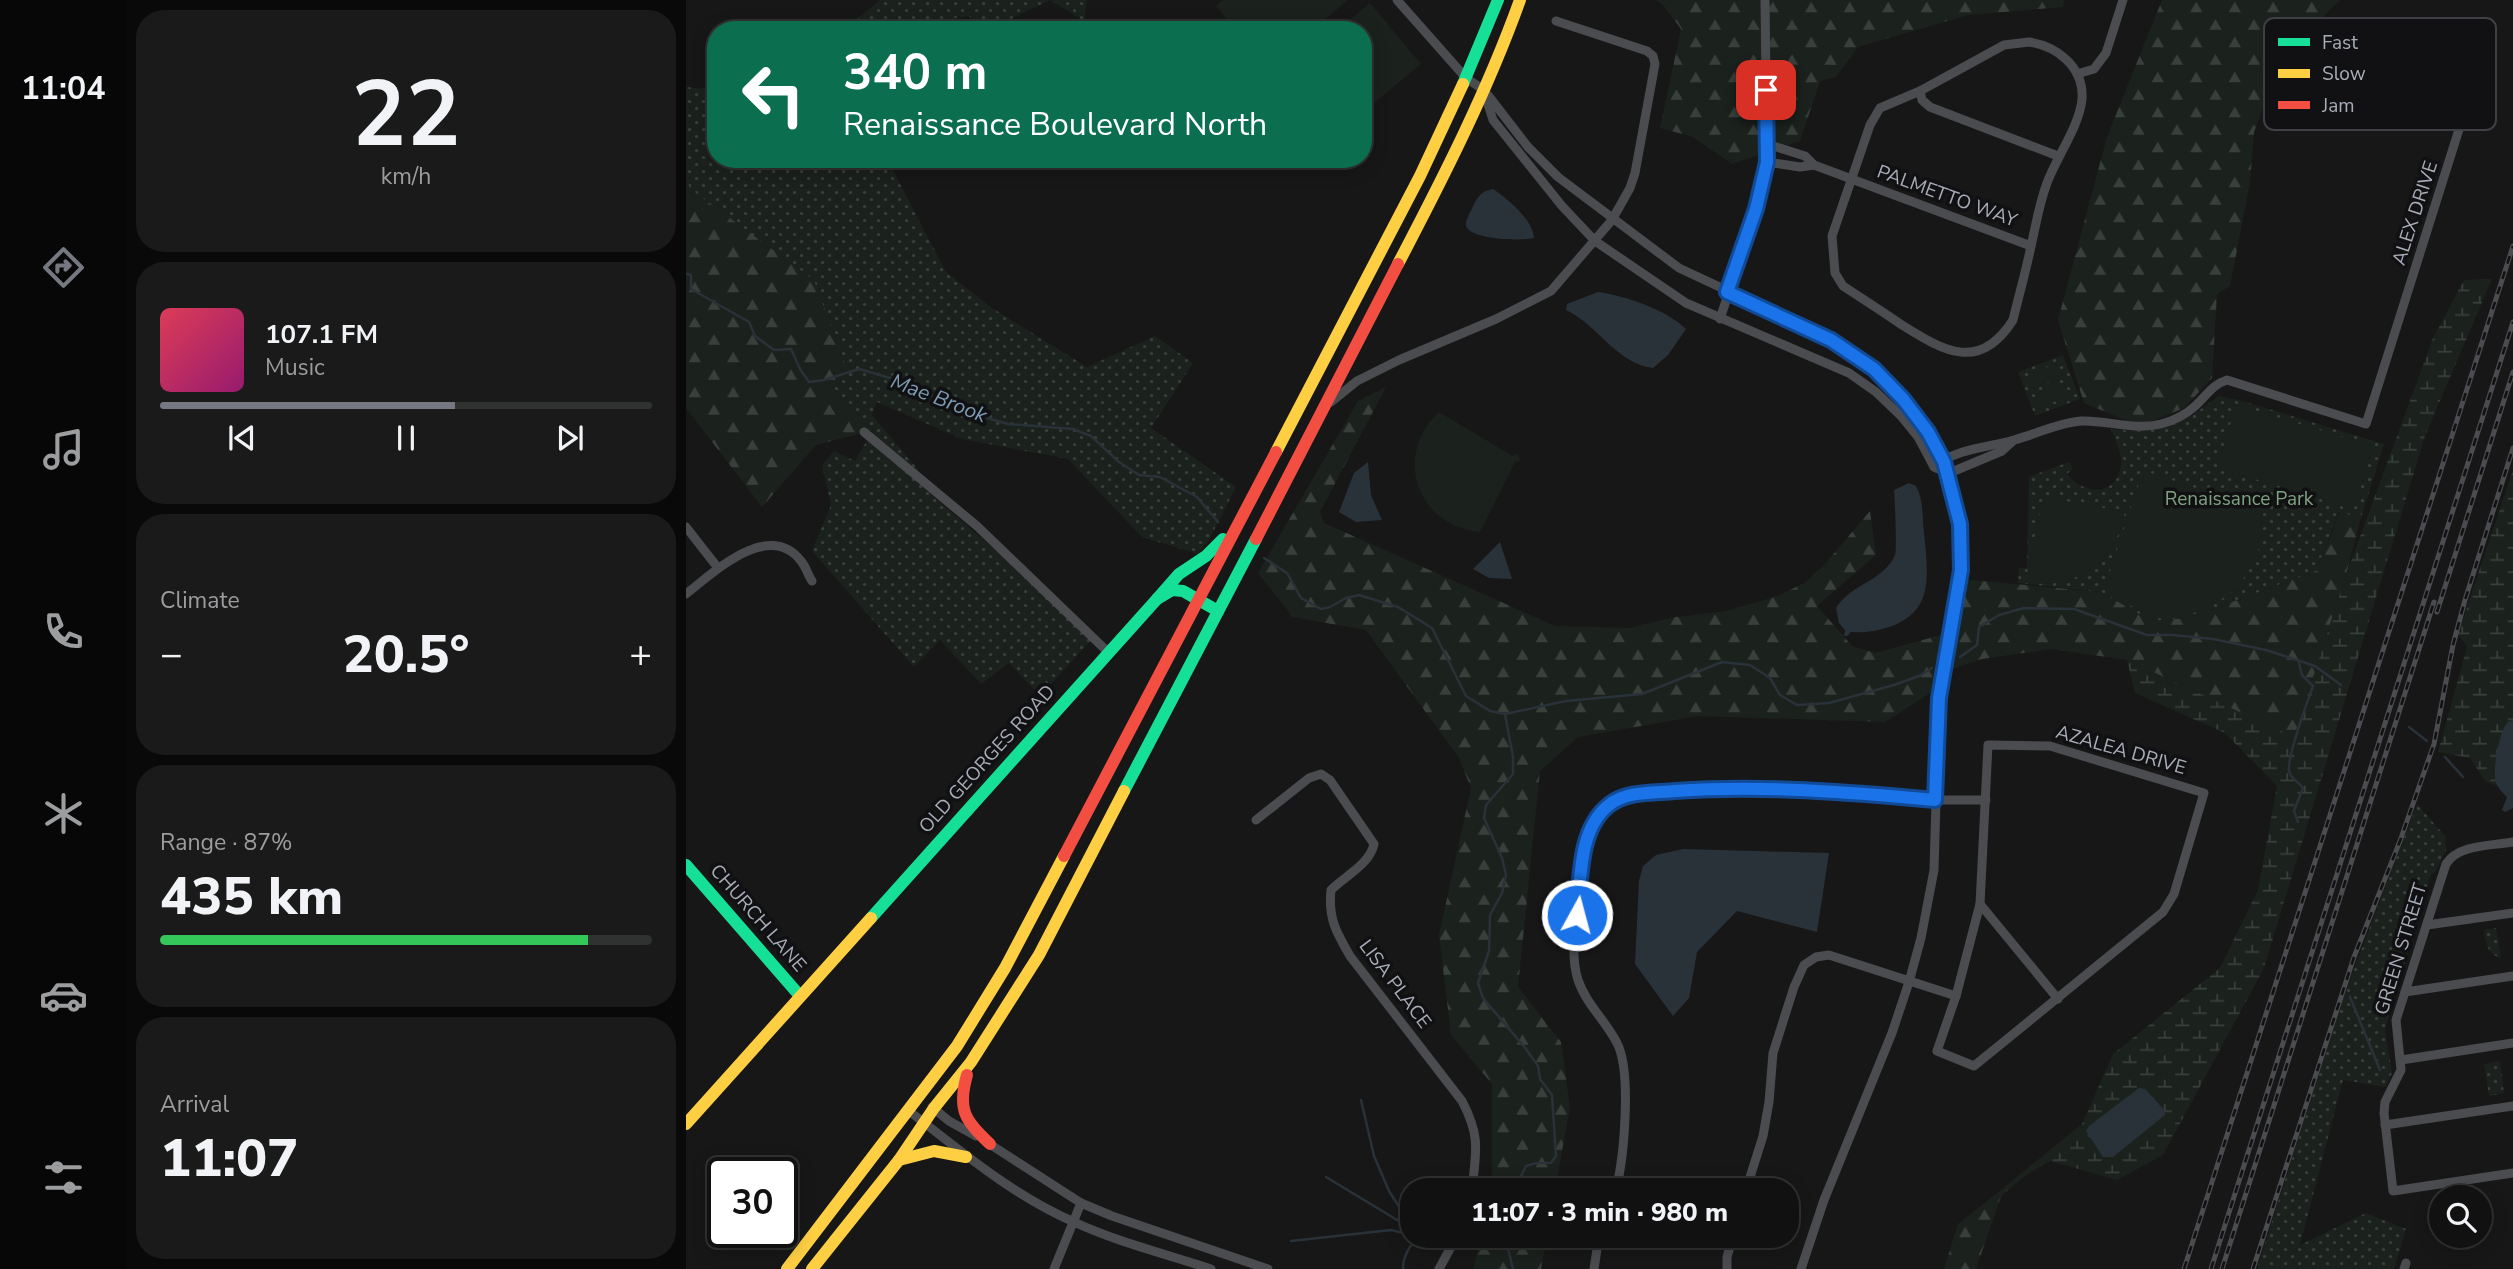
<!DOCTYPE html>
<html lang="en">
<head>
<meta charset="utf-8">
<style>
  :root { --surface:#111; --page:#1a1a1a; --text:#f1f3f6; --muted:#9c9d9f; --line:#303131; --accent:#757880 }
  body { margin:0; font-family:"Nunito Sans",sans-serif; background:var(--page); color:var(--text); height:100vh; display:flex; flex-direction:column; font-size:26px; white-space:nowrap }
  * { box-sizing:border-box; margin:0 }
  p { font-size:23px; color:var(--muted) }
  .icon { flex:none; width:38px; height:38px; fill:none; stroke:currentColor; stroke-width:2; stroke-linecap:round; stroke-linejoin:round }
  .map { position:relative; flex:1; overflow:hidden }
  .drawer { display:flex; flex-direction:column; gap:10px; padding:10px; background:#090909; width:560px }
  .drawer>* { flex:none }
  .top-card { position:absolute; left:21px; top:21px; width:665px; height:147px; border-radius:28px; box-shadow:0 4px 18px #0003,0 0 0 2px var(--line); background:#0b6e4f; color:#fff; overflow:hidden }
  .controls { position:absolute; left:1743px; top:1185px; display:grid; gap:14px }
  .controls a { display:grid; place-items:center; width:63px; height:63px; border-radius:50%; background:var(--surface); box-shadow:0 4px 18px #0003,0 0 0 2px var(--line); font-size:35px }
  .speed { position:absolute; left:21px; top:1157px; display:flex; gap:14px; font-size:35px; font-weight:700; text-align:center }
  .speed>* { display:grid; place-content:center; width:91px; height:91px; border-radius:50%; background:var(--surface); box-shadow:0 4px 18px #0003,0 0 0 2px var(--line); line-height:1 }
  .speed .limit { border:4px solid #111; border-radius:10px; background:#fff; color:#111 }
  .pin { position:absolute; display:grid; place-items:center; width:60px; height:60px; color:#fff; margin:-30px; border-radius:14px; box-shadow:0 4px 10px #0006 }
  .me { position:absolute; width:77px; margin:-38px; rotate:7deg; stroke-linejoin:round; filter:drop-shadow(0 0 5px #0008) }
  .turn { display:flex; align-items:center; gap:24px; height:147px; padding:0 21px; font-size:32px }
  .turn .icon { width:91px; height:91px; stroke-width:2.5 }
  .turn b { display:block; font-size:49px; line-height:60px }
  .big { font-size:52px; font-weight:800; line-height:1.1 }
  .drawer .widget { flex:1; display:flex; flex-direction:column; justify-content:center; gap:10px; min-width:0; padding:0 24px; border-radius:28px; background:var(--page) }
  .drawer .dial { align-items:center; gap:0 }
  .dial b { font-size:91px; line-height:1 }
  .song { display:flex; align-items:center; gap:21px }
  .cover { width:84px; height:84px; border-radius:10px; background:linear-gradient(135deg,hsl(350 70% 55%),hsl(320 70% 35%)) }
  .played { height:7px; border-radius:4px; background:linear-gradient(90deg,var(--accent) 60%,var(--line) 60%) }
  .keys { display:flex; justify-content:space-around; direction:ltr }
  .heat { display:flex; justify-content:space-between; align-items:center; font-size:38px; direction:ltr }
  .charge { height:10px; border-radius:5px; background:linear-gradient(90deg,#34c759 87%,var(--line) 0) }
  .trip { position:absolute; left:714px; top:1178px; width:399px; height:70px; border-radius:28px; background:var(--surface); box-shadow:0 4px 18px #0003,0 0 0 2px var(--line); font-weight:800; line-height:70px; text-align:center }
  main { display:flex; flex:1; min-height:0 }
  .tabs { display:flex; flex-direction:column; width:126px; justify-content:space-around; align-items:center; background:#070707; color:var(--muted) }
  .tabs .icon { width:49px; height:49px }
  .tabs .active { color:var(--accent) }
  .tabs b { font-size:32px; color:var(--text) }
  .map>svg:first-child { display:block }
  .green { fill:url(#green-dots) }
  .forest { fill:url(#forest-firs) }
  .wetland { fill:url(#wetland-marsh) }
  .pitch { fill:#1b211c }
  .water { fill:#2a3239 }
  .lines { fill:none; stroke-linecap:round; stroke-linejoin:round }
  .stream { stroke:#2a3239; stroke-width:2.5 }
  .street { stroke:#4b4c50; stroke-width:9 }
  .fast { stroke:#16e098; stroke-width:12 }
  .slow { stroke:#ffcf43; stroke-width:12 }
  .jam { stroke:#f24e42; stroke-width:12 }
  .rail-casing { stroke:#4b4c4f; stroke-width:5 }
  .rail { stroke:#111113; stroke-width:2.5; stroke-dasharray:8; stroke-linecap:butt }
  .route-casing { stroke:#114b97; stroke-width:18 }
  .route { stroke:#1a73e8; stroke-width:12 }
  .labels { text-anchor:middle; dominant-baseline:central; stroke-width:7; stroke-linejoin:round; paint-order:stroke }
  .street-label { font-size:19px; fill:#a8adb8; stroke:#111113 }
  .park-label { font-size:19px; fill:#7fa381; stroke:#111113 }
  .water-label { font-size:21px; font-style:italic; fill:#7f9bb3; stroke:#111113 }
  .key { fill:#111113; stroke:#3e4045; stroke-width:2 }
  .key-label { font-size:19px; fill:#a8adb8 }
</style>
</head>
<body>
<main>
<nav class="tabs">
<b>11:04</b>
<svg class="icon active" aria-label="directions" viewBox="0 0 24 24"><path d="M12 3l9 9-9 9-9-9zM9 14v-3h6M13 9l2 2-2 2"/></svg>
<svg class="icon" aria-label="music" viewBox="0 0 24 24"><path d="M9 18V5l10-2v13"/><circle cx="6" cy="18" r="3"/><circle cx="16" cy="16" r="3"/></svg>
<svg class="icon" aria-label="phone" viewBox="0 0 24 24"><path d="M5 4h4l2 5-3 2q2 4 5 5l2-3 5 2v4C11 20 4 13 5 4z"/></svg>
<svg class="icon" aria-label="climate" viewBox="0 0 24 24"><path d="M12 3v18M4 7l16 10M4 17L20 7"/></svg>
<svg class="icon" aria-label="car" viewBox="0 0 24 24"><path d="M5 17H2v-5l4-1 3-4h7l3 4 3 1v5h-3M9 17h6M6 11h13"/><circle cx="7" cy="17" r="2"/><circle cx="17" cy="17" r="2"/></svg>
<svg class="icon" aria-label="filters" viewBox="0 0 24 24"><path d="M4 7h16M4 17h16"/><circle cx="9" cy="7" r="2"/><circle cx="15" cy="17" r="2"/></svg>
</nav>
<section class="drawer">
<div class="widget dial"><b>22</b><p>km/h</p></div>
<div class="widget">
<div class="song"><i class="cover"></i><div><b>107.1 FM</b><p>Music</p></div></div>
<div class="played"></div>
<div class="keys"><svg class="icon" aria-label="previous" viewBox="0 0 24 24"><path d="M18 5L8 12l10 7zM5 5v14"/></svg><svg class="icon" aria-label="pause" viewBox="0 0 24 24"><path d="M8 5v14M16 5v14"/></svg><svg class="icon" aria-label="next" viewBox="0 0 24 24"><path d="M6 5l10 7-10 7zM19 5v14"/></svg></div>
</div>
<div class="widget"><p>Climate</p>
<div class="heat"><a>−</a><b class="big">20.5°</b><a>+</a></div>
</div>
<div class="widget"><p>Range · 87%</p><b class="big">435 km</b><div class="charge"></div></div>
<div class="widget"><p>Arrival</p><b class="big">11:07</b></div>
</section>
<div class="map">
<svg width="1827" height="1269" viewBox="0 0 1827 1269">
  <defs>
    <pattern id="green-dots" width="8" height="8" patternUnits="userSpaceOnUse" patternTransform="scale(1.75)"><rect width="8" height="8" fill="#1b211c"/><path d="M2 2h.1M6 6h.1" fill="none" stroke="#393f3b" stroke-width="1.8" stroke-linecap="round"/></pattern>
    <pattern id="forest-firs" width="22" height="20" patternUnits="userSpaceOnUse" patternTransform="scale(1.75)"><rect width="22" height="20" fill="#1b211c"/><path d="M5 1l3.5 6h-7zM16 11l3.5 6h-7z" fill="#393f3b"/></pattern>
    <pattern id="wetland-marsh" width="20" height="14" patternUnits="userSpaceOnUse" patternTransform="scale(1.75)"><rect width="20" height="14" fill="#1b211c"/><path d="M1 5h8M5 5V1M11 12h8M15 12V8" fill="none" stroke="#393f3b"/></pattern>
  </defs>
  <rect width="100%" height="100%" fill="#171717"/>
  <g class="green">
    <path d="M194,0H401L398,21L364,0L302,30H296L283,16L258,20L246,30H158Z"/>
    <path d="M0,87L30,90V159H201L260,272L306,308L401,367L469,336L507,363L465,428L550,487L523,540L512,554L456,537L382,459L276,439L191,402L186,415L231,468L240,490L409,636L354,696L323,663L295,684L254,640L228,667L126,551L145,505L136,465L148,451L169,461L187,430L144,387L0,182Z"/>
    <path d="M1377,355L1394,399L1349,416L1332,372Z"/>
    <path d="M1533,396L1553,400L1698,444L1675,518L1653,512L1630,571L1503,618L1465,621L1415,592L1332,583L1333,568H1341L1343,477L1380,463H1384L1387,469L1381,474C1398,495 1430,497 1435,466C1437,454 1429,441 1425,429C1477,435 1492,426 1533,396Z"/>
    <path d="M1731,804L1759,836L1760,850L1749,872L1745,874L1699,1029L1706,1073L1699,1087L1657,1080L1614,1245L1680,1213L1720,1229L1708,1269H1571L1658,995Z"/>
    <path d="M1810,928L1815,958C1801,954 1800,943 1798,930Z"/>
    <path d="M1814,1061L1818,1093L1803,1096L1798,1064Z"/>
  </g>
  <g class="forest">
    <path d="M970,0H1378L1377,7L1282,15L1172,47L1150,77L1134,81L1114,141L1046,164L1007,137L974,128L995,29L978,6Z"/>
    <path d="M1476,0H1655L1643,10L1582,95L1568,132L1564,182L1544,286L1531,294L1526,378L1498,408L1454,426L1398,403L1372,320L1421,137Z"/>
    <path d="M0,182L10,193L128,280L163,375L144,387L187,430L130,445L76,507L0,408Z"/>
    <path d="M700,387L634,512L638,523L869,626L943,628L990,617L1040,611L1092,596L1120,582L1139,564L1184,511L1190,555L1131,606L1166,646L1189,653L1266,632L1274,579L1415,592L1465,621L1503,618L1630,571L1654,512L1675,518L1660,575L1608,738L1441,660L1366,649L1296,659L1255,673V686L1199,722L1012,716L892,737L854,771L832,987L875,1042L884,1107L869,1190H806V1084L765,1035L753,935L785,788L773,758L680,630L607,617L572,573L672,401Z"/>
    <path d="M1310,1194L1315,1196L1290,1269H1258L1272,1224Z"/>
    <path d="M796,1236H861L855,1269H787Z"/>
  </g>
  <g class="wetland">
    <path d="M1806,279L1739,436L1578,968L1477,1155L1431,1180L1364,1161L1340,1175L1315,1196L1310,1194L1396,1124L1427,1054L1534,968L1572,890L1591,786L1539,733L1449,693L1441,660L1608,737L1660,575L1747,338L1778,280Z"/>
    <path d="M1827,470V721L1809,776L1811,786L1799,781L1784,758L1752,752L1781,647L1772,634Z"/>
  </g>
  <g class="pitch">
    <path d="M537,0H662L626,30H549L530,6Z"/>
    <path d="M684,3L735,64L677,112V30H652Z"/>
    <path d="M1371,363L1376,377L1347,388L1342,375Z"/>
    <path d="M1378,383L1383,396L1355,407L1349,394Z"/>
    <path d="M1550,405L1687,446L1668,508L1531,468Z"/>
    <path d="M753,412L827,456L832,453L834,461L829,462L794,532C731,526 706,456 753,412Z"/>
    <path d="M1465,473L1575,510C1575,519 1576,529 1575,538C1568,587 1515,626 1466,614C1448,609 1434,600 1418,589L1454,480L1458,475Z"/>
    <path d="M1363,498L1439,512C1429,564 1391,589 1339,583L1356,503Z"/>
  </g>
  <g class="water">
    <path d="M807,189C821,198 847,220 848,238C835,241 785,240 780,226C779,220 785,212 787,206C792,196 796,191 807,189Z"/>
    <path d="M912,292C940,296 979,309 1000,329L982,355L967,368C931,364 912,325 880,310L881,304Z"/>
    <path d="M682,462L685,495L696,520L670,522L653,512L668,473Z"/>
    <path d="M1223,483L1230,486C1238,501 1236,516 1238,533C1240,553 1244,581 1236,600C1225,625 1190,634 1165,632L1161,636H1158L1159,630L1153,623L1150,608C1165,584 1199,580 1209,555C1211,550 1209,500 1208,490Z"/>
    <path d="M814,542L826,579L803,578L787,569Z"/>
    <path d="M1827,721V808L1819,812L1816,810L1821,797C1817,793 1812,788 1810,783C1806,772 1813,730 1822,722Z"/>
    <path d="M997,849L1143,853L1131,932L1051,911L1011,952L1003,998L987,1016L949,964L953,881L957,866L970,855Z"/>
    <path d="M1453,1088L1459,1089L1479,1111V1115L1427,1157H1417L1400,1131L1403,1126Z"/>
  </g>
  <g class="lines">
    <g class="stream">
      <path d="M0,274L5,275V289L63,322L69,336L88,350L105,349L114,369L123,382L138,380L173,369L218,382L276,411L322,424L387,429L405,436L433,462L453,475L474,477L511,497L532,522"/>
      <path d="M578,558L601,573L615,598L635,609L644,607L660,598L673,595L712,607L746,628L780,696L804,711L819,714L880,701L956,694L1036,662L1064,665L1084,678L1094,695L1111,705L1143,703L1208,685L1233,676L1246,668"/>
      <path d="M1274,657L1291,645L1293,627L1313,615L1338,608L1388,609L1461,635H1487L1527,639L1580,650L1629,666L1655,685"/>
      <path d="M819,714L827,757V774L800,805L798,818L816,858L820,875L816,893L804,915L803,951L792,983L797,998L840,1049L852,1066L854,1079L866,1095L870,1156L865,1163H851L840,1166L828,1190"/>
      <path d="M1723,727L1741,741"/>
      <path d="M1759,757L1777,777"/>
      <path d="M1612,822L1608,811L1617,788C1613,782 1604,778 1603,771C1601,756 1621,703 1627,686L1616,675L1613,663"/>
      <path d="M1664,997L1694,1070"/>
      <path d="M675,1100L688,1156L703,1191L726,1227"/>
      <path d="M640,1177L726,1229"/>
      <path d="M750,1189V1190"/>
      <path d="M741,1236L744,1239"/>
      <path d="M819,1236L827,1269"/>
      <path d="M605,1241L705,1230L726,1235"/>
      <path d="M717,1269C717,1256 724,1243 735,1237"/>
    </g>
    <g class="street">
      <path d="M711,0L780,78L798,90L842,147L872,177L993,268L1145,339L1188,369L1217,399L1242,432L1258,462L1274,524L1275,570L1253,698L1248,870L1235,938L1223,982L1206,1033L1138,1200L1115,1269"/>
      <path d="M1343,42C1371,46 1398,67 1396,99C1394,125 1370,158 1361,183C1353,204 1350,225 1345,246C1340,271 1333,295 1327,320C1294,372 1259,352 1216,325C1197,312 1177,299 1157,286L1149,273L1146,236L1184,125L1194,108L1234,91L1318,45Z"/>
      <path d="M1391,74L1408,69L1420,53L1437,0"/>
      <path d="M1234,91L1236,100L1244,107L1372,156"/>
      <path d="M799,95L807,120L876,206L909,241L1000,303L1163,373L1190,392L1215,416L1232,437L1248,467L1252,469"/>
      <path d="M1081,144L1119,156L1128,165L1345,246"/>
      <path d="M1081,162L1114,167L1128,165"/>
      <path d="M1034,319L1070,209L1081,162L1079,0"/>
      <path d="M645,402L671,381L713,360L810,319L865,291L926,220L944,188L949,173L969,64L967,56L961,51L870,21"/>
      <path d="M178,432L291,526L423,653"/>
      <path d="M1248,467C1271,448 1300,448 1328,440C1351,434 1371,423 1395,421C1422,420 1448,431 1475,424C1487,421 1499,415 1508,407C1520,397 1525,385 1541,380L1680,424L1781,104L1774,82L1729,23"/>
      <path d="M1261,474L1316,451L1327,441"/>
      <path d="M0,527L32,568"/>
      <path d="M0,594C27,573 83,519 115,561C120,567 122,575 126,581"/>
      <path d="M1302,745L1364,746L1518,793L1488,894L1477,912L1288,1066L1251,1051L1270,996L1294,904Z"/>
      <path d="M570,820L623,778L635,774L644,780L688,844C684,864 659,876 645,890C642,918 650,932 664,956L776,1101C795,1137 790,1151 786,1190"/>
      <path d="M1827,842C1805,846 1773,844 1760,864L1710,1020L1715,1070L1699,1102L1698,1113L1707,1191L1827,1173"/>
      <path d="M1294,904L1372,999"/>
      <path d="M1741,925L1827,913"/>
      <path d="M1719,992L1827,976"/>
      <path d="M1715,1060L1827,1043"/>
      <path d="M246,1107L263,1121L290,1136"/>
      <path d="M223,1111C276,1152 326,1195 388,1222C431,1242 480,1254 525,1269"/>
      <path d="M1699,1125L1827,1106"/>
      <path d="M302,1143L395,1203L426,1216L582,1269"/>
      <path d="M930,1190C938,1157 946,1072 931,1043C920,1021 900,1004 892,980C883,951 891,919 894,890C898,861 897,828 921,807C938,791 966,793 987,791C1017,789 1047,787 1077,787C1134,788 1191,797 1247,800C1265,800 1283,800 1300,800"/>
      <path d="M1060,1190L1077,1136L1083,1102L1087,1053L1108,987L1118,965L1130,957L1143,955L1270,996"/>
      <path d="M368,1269L395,1203"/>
      <path d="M753,1269L771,1236"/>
      <path d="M908,1269L913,1236"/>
      <path d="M1041,1269V1257L1047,1236"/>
      <path d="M1718,1269L1720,1263"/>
    </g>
    <g class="fast">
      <path d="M777,84L812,0"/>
      <path d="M471,599L493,574L520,556L537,539"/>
      <path d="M438,791L570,539"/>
      <path d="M0,865L114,996"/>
      <path d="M185,918L471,599L486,590L497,591L532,611"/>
    </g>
    <g class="slow">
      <path d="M712,264C757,178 801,92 834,0"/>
      <path d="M590,452L734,176L777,84"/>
      <path d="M0,1124L185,918"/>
      <path d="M213,1160L248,1151L280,1157"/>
      <path d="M101,1269L271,1046L319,968L378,856"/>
      <path d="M126,1269L213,1160L248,1108L285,1062L353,955L438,791"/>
    </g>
    <g class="jam">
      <path d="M570,539L712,264"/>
      <path d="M378,856L590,452"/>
      <path d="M281,1075C271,1110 279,1120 304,1144"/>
    </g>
    <g class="rail-casing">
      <g id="rail">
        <path d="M1751,612L1827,372"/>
        <path d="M1498,1269L1827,246"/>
        <path d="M1525,1269L1827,322"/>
        <path d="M1536,1269L1748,602"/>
        <path d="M1567,1269L1668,957L1714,841L1748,744L1767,645L1779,600L1827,448"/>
      </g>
    </g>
    <use href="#rail" class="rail"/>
  </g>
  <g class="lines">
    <g class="route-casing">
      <path id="route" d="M891,915C895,880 892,829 923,805C940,791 967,793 989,791C1076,785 1162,792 1249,800L1253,698L1275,570L1274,524L1258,462L1242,432L1217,399L1188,369L1145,340L1041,292L1070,209L1081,162L1080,90"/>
    </g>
    <use href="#route" class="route"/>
  </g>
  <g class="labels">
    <g class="street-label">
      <text transform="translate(1261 196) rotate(20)">PALMETTO WAY</text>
      <text transform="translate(1729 213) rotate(-72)">ALEX DRIVE</text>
      <text transform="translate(1435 750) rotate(16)">AZALEA DRIVE</text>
      <text transform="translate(301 759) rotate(-48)">OLD GEORGES ROAD</text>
      <text transform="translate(72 918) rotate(49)">CHURCH LANE</text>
      <text transform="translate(1715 949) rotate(-73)">GREEN STREET</text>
      <text transform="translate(709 984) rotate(53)">LISA PLACE</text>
    </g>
    <g class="park-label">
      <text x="1553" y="499">Renaissance Park</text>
    </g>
    <g class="water-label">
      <text transform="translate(253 398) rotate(21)">Mae Brook</text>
    </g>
  </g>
  <rect x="1578" y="18" width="232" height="112" rx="10" class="key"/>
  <rect x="1592" y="38" width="32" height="8" fill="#16e098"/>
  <rect x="1592" y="69" width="32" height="9" fill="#ffcf43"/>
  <rect x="1592" y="101" width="32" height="8" fill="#f24e42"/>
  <g class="key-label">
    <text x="1636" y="49">Fast</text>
    <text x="1636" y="80">Slow</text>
    <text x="1636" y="112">Jam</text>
  </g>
</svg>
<div class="controls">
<a><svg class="icon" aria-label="search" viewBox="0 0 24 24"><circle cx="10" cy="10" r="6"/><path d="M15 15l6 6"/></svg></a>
</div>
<div class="speed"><div class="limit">30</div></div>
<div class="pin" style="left:1080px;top:90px;background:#d93025"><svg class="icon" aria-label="arrive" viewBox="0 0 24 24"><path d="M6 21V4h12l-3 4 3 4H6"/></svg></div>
<svg class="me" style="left:891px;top:915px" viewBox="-20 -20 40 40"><circle r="17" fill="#1a73e8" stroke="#fff" stroke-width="3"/><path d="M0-11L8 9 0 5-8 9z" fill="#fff"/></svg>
<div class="trip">11:07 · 3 min · 980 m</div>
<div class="top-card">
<div class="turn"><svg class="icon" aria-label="left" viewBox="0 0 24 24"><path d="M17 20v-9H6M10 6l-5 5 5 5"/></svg><div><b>340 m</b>Renaissance Boulevard North</div></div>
</div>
</div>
</main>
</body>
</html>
